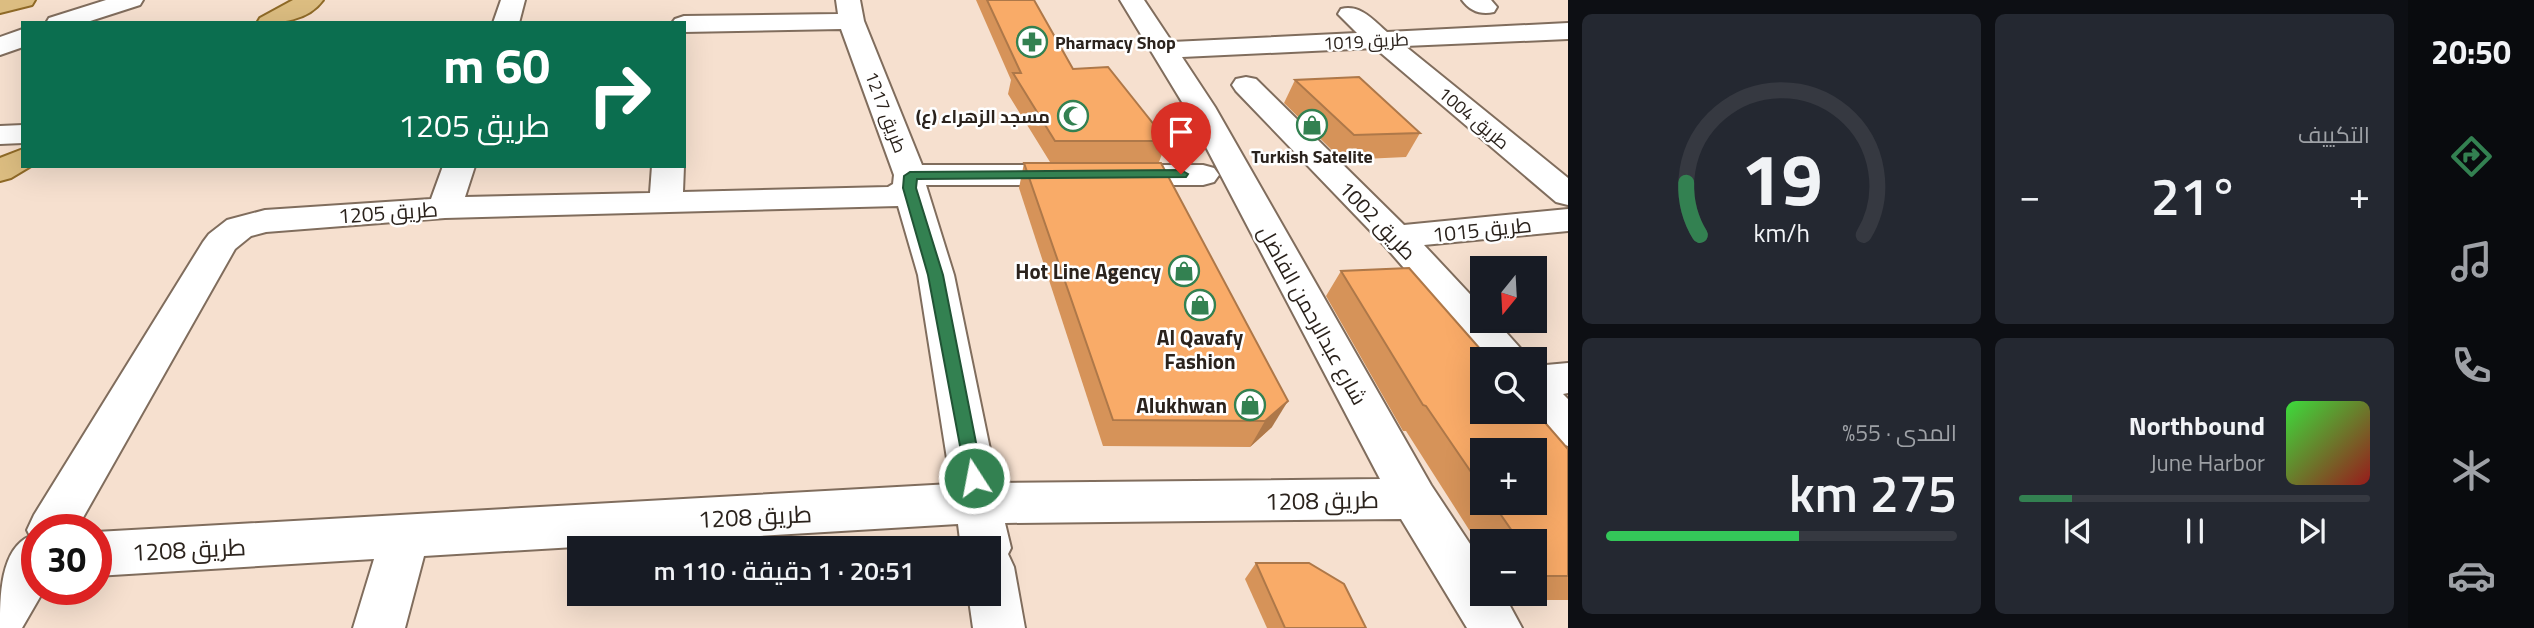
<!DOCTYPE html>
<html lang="ar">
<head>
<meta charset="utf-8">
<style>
  :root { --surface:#171b24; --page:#242831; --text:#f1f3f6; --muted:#9ea1a6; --line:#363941; --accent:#338151 }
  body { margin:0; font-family:"Titillium Web",Cairo,sans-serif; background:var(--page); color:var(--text); direction:rtl; height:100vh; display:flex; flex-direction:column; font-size:26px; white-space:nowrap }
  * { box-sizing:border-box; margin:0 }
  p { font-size:23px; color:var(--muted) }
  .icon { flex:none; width:38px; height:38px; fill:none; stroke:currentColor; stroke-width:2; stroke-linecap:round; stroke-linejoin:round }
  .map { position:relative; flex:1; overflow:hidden; direction:ltr }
  .panel { display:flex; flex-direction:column; gap:14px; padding:14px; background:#0d0f14; width:840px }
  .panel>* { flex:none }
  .hud { position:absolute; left:21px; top:21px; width:665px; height:147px; border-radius:0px; box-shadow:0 7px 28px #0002; direction:rtl; background:#0b6e4f; color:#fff; overflow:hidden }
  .needle { width:46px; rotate:198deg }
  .controls { position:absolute; left:1470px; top:256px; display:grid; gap:14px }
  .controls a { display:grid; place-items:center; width:77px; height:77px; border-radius:0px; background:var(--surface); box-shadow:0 7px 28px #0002; font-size:35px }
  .speed { position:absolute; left:21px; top:514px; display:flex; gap:14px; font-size:35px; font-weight:700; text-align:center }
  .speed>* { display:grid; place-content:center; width:91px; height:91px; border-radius:50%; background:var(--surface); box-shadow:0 7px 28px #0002; line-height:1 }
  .speed .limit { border:10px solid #d22; background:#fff; color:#111 }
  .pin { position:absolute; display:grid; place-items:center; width:60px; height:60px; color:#fff; margin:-72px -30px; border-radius:50% 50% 50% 0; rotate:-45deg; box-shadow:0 0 7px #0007 }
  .pin .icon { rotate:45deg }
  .me { position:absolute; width:77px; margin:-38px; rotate:349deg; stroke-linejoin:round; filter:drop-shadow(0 0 5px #0008) }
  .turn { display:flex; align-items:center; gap:24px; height:147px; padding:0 21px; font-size:32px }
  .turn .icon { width:91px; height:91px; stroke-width:2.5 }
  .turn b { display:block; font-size:49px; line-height:60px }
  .big { font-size:52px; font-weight:600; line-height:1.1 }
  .panel .widget { flex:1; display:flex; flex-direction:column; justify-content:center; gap:10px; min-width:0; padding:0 24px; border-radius:10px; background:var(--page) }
  .panel .dial { align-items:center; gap:0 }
  .dial svg { height:182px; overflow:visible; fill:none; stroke:var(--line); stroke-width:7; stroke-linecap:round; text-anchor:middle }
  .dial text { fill:var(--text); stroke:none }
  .song { display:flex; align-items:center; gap:21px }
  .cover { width:84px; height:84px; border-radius:10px; background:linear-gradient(135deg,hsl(120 70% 55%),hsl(0 70% 35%)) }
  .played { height:7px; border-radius:4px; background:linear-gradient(90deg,var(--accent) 15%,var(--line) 15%) }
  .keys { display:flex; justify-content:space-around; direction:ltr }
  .heat { display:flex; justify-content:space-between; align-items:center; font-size:38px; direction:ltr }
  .charge { height:10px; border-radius:5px; background:linear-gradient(90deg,#34c759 55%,var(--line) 0) }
  .panel .tiles { flex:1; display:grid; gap:14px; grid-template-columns:repeat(2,1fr) }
  .trip { position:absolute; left:567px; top:536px; width:434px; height:70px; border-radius:0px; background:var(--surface); box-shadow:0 7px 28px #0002; font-weight:600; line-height:70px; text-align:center; direction:rtl }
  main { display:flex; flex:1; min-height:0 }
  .tab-bar { display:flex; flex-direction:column; width:126px; justify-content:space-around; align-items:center; background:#090b0e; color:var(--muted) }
  .tab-bar .icon { width:49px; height:49px }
  .tab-bar .active { color:var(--accent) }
  .tab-bar b { font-size:32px; color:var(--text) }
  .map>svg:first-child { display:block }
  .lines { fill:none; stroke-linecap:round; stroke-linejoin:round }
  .minor-casing { stroke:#806d5d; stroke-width:4 }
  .major-casing { stroke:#8f6a27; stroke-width:4 }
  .minor { fill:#fff; fill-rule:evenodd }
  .major { fill:#dcbd81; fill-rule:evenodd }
  .wall { fill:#d69359; fill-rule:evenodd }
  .shaded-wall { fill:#ae7849 }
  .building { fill:#f9ab68; stroke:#ae7849; stroke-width:2 }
  .route { fill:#338151; stroke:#215435; stroke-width:2 }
  .labels { text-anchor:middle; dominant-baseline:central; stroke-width:5; stroke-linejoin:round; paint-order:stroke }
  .far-street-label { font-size:18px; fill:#2b231d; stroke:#fff }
  .far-poi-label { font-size:18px; font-weight:bold; fill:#2b231d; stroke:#fff; text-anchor:start }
  .street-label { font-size:21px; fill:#2b231d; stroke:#fff }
  .poi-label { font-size:21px; font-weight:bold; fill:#2b231d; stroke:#fff; text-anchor:end }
  .near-street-label { font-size:24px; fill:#2b231d; stroke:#fff }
</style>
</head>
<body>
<main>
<nav class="tab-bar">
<b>20:50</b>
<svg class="icon active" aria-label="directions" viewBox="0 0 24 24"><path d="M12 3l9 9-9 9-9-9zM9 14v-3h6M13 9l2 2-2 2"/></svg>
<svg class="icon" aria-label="music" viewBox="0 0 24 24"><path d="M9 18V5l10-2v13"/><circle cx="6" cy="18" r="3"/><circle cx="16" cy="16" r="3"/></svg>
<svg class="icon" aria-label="phone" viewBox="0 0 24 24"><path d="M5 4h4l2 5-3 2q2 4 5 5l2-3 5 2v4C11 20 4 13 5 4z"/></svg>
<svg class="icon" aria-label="climate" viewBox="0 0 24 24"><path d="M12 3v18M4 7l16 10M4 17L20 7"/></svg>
<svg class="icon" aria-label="car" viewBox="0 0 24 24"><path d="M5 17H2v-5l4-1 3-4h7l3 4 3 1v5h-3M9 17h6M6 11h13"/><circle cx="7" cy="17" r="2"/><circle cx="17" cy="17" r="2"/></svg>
</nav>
<section class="panel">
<div class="tiles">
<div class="widget"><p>التكييف</p>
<div class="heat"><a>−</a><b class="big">21°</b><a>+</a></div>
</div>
<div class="widget dial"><svg viewBox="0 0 100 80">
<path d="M14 69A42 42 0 1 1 86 69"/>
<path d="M14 69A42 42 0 0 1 8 46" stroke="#338151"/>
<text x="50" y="56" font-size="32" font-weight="700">19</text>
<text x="50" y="72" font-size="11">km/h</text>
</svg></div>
<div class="widget">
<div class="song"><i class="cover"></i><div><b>Northbound</b><p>June Harbor</p></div></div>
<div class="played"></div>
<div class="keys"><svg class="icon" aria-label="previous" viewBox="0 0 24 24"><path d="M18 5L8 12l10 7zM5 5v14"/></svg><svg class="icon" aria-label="pause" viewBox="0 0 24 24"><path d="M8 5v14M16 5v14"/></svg><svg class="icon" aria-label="next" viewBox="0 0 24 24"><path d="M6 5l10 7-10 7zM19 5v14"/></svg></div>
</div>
<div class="widget"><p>المدى · 55%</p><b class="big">275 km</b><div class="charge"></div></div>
</div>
</section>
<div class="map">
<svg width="1568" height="628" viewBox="0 0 1568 628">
  <rect width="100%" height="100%" fill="#f6e0cf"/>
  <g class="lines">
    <g class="minor-casing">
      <g id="minor">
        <path d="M106,0H143L140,5L84,23H46L49,18Z"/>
        <path d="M501,0H525L519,23H493Z"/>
        <path d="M836,0H860L864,21L922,165H1203L1214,168L1219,175L1214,182L1203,185H926L954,275L997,483L1380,479L1185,107L1120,0H1144L1172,42L1357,33L1338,14L1341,9C1360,4 1373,20 1387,32L1568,23V39L1405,46L1568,178V205L1556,202L1375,48L1182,57L1215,107L1431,485L1482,562V593H1503L1522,628H1467L1401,519L1005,523L1011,548L1008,554L1014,567L1025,628H973L968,593H989V548H961L958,524L424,556L405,628H353L374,559L96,576V532L951,484L918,275L898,206L445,218L266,232L251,236L235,249L76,530H37V590H44L22,628H0C0,597 0,549 30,536L27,530L34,515L203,242L209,234L227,220L265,210L431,199L443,166H475L465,197L650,193L652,166H684L683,192L888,187L893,184L894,175L841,29L684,32V23H672L675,19L684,16L838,14Z"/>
        <path d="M1462,0H1491L1497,7L1494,12C1481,15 1470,11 1462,0Z"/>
        <path d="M23,29V47L0,55V37Z"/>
        <path d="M1246,77L1256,79L1404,225L1568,209V231L1424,245L1482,307V320H1495L1521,349L1527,359H1483L1384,245L1236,91L1232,85L1236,79Z"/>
        <path d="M23,125V143L0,144V126Z"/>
        <path d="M1568,363V393L1563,394L1568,399V446L1553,441L1528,411H1535V366Z"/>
      </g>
    </g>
    <g class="major-casing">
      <g id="major">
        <path d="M0,0H35L32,5L0,13Z"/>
        <path d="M293,0H323C308,21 280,23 257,23L260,18Z"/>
        <path d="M23,149V166H31L11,178L0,181V158Z"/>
      </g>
    </g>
    <use href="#minor" class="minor"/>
    <use href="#major" class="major"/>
  </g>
  <g class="wall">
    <path d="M976,0H1034L1073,69L1167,141L1159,162H1050L1008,94L1011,80Z"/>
    <path d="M1295,80L1420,133L1406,157L1342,160L1284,103Z"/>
    <path d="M1024,163L1272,427L1250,447L1103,446L1019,188Z"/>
    <path d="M1341,271L1568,449V600H1515L1510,593H1535V541H1482V550L1406,431H1403L1326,296ZM1482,450L1535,502H1482Z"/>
    <path d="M1256,563L1366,628H1267L1245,579Z"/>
  </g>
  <path class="shaded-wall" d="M1288,401L1272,427L1250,447L1265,421Z"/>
  <g class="building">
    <path d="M987,0H1034L1073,69L1108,67L1167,141H1055L1013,73H1021Z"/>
    <path d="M1359,77L1420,133L1354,135L1295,80Z"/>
    <path d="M1024,163H1161L1288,401L1265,421L1113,420Z"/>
    <path d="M1409,268L1489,359H1482V411H1535L1568,449V576H1543L1535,565V541H1519L1492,502H1535V450H1482V488L1426,406L1423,405L1341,271Z"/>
    <path d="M1256,563H1309L1344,584L1366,628H1285Z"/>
  </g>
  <path class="route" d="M1181,170L1188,174L1186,177L917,179L916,188L943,275L983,478L980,483L974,486L967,483L928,275L903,188L904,176L910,172Z"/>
  <defs>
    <g id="pharmacy-ring" transform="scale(1.575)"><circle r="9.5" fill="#fff" stroke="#338151" stroke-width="1.5"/><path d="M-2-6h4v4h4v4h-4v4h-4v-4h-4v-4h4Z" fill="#338151"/></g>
    <g id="mosque-ring" transform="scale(1.575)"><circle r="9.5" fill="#fff" stroke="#338151" stroke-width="1.5"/><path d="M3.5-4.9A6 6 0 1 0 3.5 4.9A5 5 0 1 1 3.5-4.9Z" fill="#338151"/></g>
    <g id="shop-ring" transform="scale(1.575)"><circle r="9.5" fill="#fff" stroke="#338151" stroke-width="1.5"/><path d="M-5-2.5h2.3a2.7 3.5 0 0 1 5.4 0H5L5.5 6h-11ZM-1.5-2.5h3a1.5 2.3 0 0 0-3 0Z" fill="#338151"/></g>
  </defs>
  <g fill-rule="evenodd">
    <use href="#pharmacy-ring" x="1032" y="42"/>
    <use href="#mosque-ring" x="1073" y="116"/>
    <use href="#shop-ring" x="1312" y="125"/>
    <use href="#shop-ring" x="1184" y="271"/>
    <use href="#shop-ring" x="1200" y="305"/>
    <use href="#shop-ring" x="1250" y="405"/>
  </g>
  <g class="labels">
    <g class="far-street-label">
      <text transform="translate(1366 41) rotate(-3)">طريق 1019</text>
      <text transform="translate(886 112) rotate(69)">طريق 1217</text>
      <text transform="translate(1474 118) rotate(40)">طريق 1004</text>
    </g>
    <g class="far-poi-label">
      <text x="1055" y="42">Pharmacy Shop</text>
      <text x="1050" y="116" text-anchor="end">مسجد الزهراء (ع)</text>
      <text x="1312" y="156" text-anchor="middle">Turkish Satelite</text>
    </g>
    <g class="street-label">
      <text transform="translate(388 212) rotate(-4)">طريق 1205</text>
      <text transform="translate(1378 220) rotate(46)">طريق 1002</text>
      <text transform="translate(1482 229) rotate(-6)">طريق 1015</text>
      <text transform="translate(1313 315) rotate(61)">شارع عبدالرحمن الفاضل</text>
    </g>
    <g class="poi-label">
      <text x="1161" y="271">Hot Line Agency</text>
      <text x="1200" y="337" text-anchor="middle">Al Qavafy<tspan x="1200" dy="24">Fashion</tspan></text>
      <text x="1227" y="405">Alukhwan</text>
    </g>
    <g class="near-street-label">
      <text transform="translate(1322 500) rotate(-1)">طريق 1208</text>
      <text transform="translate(755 516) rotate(-3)">طريق 1208</text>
      <text transform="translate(189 549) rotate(-3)">طريق 1208</text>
    </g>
  </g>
</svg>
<div class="controls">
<a><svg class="needle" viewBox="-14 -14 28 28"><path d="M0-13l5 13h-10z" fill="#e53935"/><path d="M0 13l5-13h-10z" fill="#9ea1a6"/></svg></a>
<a><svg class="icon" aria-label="search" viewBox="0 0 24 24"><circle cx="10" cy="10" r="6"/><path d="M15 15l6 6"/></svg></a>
<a>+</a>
<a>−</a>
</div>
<div class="speed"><div class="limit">30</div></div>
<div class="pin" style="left:1181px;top:174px;background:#d93025"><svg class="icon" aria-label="arrive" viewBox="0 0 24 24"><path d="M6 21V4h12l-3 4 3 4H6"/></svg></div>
<svg class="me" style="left:974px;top:478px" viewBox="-20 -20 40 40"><circle r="17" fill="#338151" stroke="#fff" stroke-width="3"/><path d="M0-11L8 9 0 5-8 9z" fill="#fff"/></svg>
<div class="trip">20:51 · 1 دقيقة · 110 m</div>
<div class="hud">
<div class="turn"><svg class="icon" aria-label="right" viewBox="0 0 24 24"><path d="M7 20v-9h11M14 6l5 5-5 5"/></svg><div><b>60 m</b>طريق 1205</div></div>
</div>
</div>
</main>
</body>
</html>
